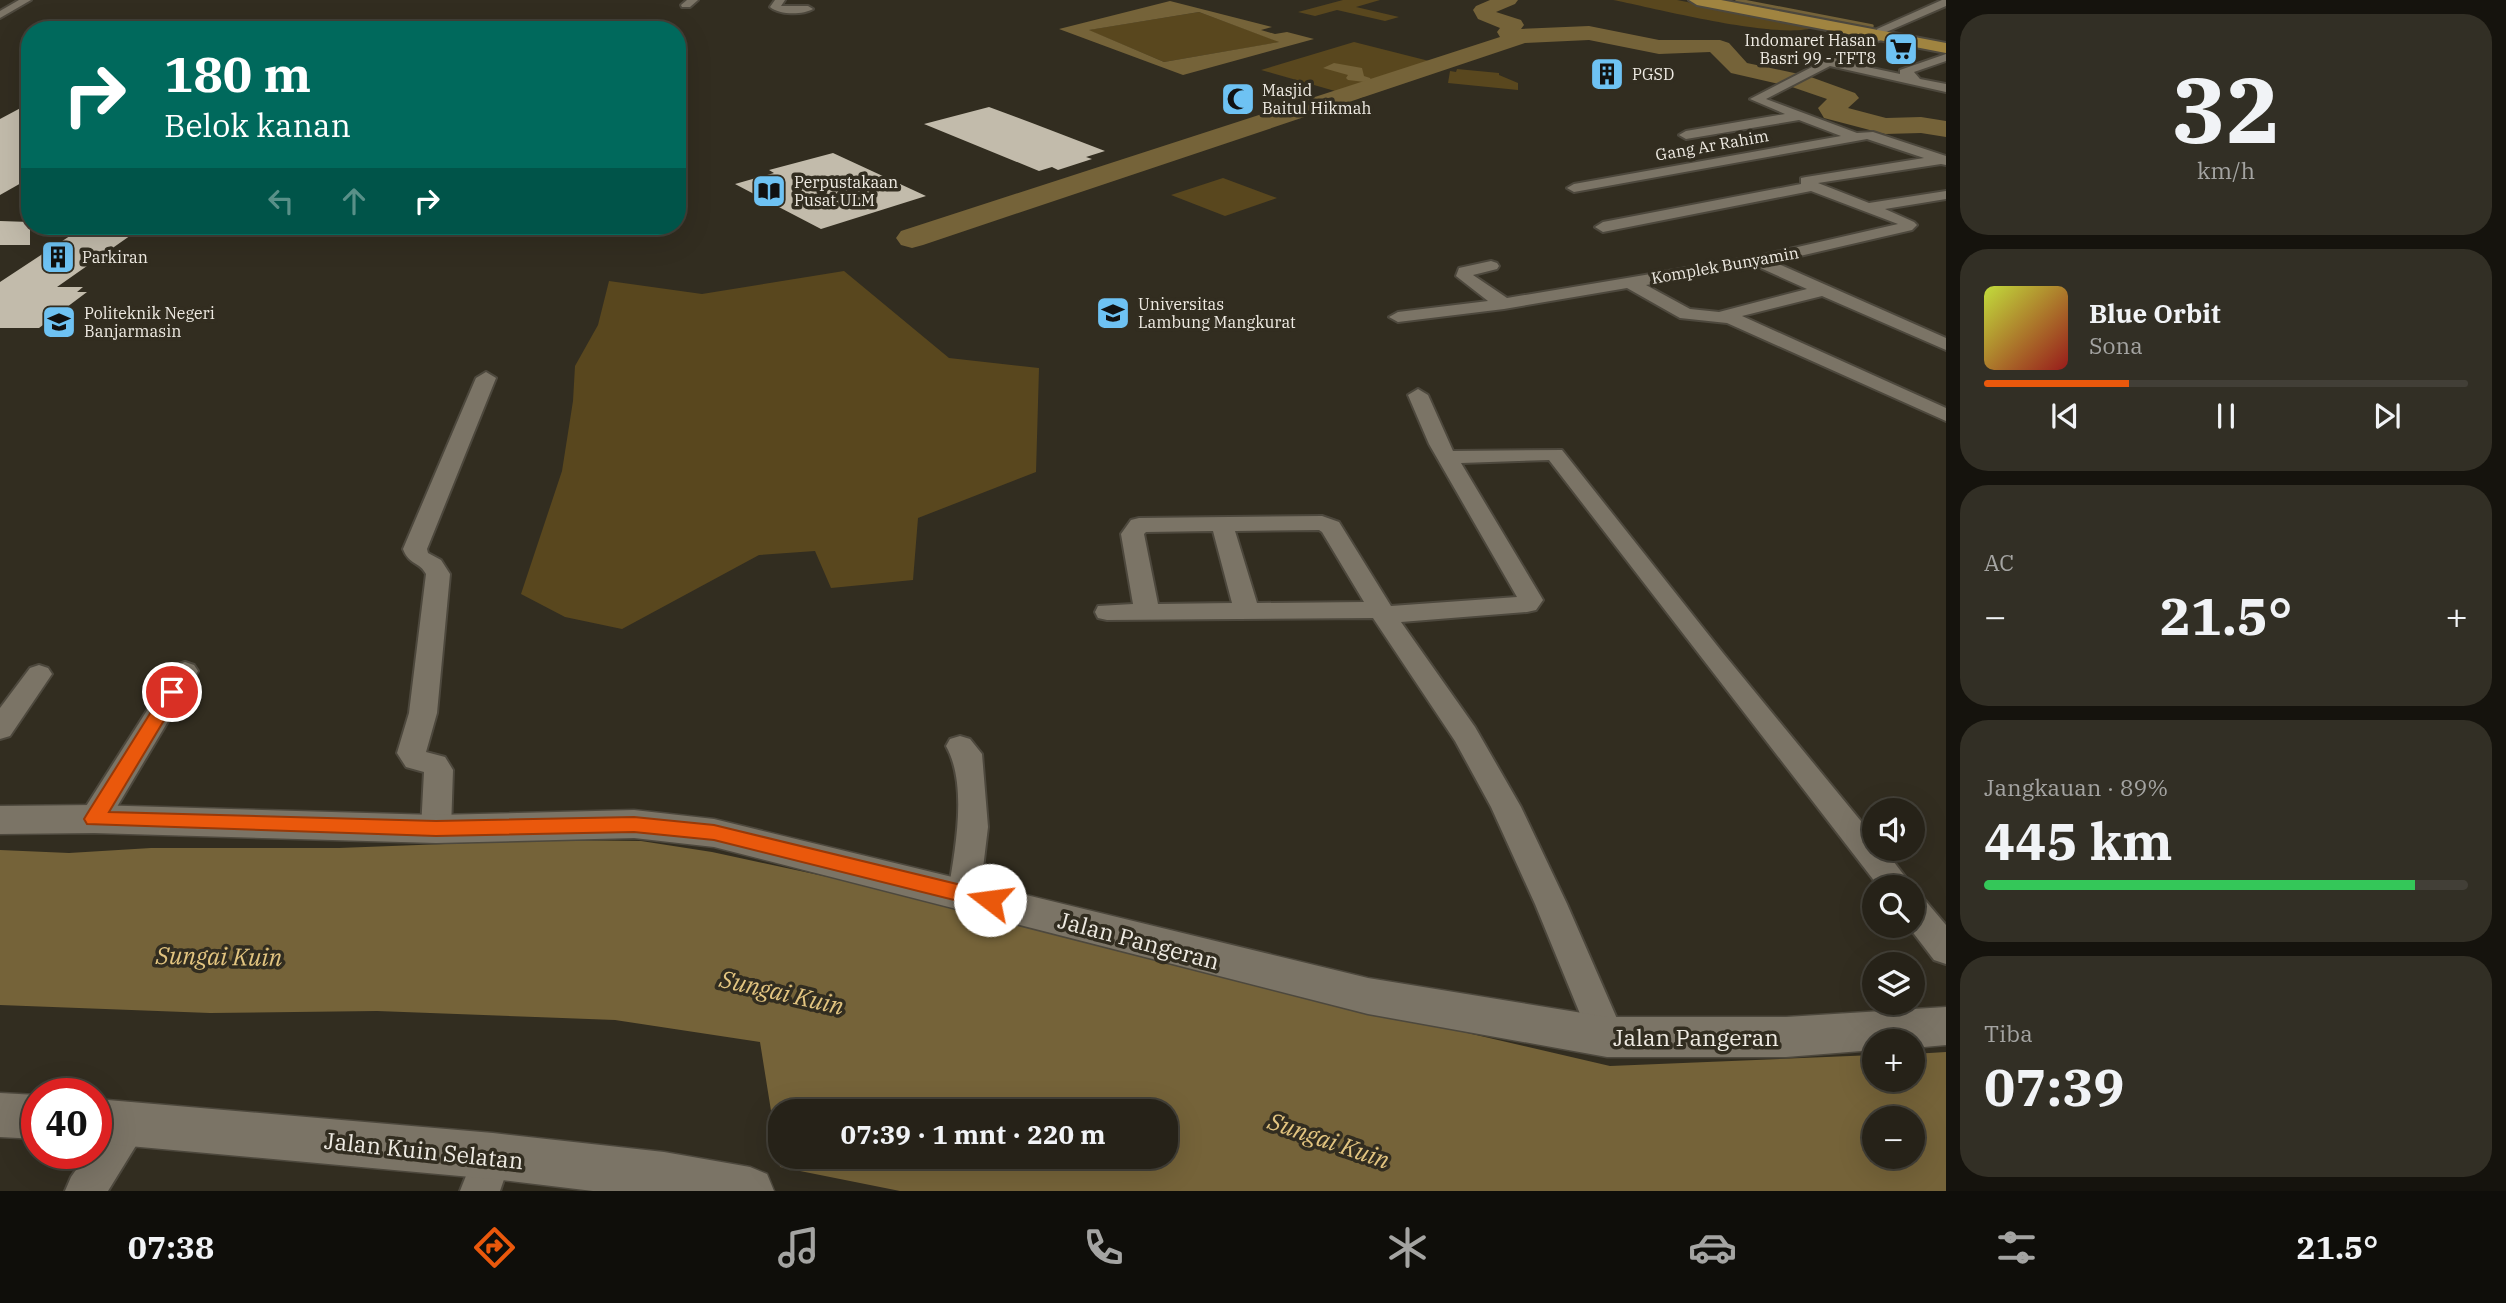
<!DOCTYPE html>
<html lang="id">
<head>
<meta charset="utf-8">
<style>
  :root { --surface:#262218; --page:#322f25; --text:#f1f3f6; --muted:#a4a4a2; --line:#423f37; --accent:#ea580c }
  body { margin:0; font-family:"IBM Plex Serif",serif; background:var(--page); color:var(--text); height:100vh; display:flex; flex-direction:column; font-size:26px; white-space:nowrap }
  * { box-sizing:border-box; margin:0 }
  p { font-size:23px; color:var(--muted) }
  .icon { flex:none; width:38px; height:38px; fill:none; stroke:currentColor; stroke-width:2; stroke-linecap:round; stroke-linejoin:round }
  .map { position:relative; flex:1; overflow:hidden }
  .drawer { display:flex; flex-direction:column; gap:14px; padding:14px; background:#15130d; width:560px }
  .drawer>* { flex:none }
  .hud { position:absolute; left:21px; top:21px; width:665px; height:214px; border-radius:28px; box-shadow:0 7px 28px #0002,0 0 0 2px var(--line); background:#00695c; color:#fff; overflow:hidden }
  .buttons { position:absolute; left:1862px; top:798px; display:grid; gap:14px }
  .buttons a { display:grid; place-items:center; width:63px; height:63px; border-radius:50%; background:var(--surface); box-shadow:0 7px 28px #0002,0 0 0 2px var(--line); font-size:35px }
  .speed { position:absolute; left:21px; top:1078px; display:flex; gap:14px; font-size:35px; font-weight:700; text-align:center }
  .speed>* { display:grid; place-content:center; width:91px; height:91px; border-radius:50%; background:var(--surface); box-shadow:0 7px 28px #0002,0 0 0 2px var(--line); line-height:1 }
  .speed .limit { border:10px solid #d22; background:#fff; color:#111 }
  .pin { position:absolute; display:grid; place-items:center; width:60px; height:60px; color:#fff; margin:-30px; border:4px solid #fff; border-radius:50%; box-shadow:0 2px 7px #0007 }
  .me { position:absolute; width:77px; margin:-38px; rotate:285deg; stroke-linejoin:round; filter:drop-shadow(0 0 5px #0008) }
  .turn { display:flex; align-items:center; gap:24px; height:147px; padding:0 28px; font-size:32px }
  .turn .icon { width:91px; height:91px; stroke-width:2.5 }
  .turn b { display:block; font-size:49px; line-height:60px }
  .lanes { display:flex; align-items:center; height:66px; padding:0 28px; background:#0003; justify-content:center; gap:35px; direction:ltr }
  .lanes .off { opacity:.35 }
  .big { font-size:52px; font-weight:800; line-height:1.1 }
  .drawer .card { flex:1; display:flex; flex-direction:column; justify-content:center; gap:10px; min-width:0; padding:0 24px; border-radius:28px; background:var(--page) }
  .drawer .dial { align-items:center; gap:0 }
  .dial b { font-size:91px; line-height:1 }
  .song { display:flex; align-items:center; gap:21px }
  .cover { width:84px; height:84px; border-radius:10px; background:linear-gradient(135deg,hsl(70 70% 55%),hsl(0 70% 35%)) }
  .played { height:7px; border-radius:4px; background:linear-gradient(90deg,var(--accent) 30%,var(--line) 30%) }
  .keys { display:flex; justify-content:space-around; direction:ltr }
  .heat { display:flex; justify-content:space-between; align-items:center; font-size:38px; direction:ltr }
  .charge { height:10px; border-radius:5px; background:linear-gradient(90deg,#34c759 89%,var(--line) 0) }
  .trip { position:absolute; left:768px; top:1099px; width:410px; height:70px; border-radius:28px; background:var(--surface); box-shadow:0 7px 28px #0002,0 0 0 2px var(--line); font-weight:800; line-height:70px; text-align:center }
  .dock { display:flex; height:112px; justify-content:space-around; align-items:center; background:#0f0e0a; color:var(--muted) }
  .dock .icon { width:49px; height:49px }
  .dock .selected { color:var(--accent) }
  .dock b { font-size:32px; color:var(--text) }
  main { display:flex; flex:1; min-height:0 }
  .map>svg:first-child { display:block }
  .green { fill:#59471e }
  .water { fill:#756339; fill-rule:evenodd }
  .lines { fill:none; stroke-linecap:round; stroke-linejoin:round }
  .stream { stroke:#756339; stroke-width:3.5 }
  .river { fill:#756339; fill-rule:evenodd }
  .building { fill:#c2bbab }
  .minor-casing { stroke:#4d483d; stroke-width:4 }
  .tertiary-casing { stroke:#4d483d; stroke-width:3 }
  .trunk-casing { stroke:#4d483d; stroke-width:4 }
  .minor { fill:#7b7466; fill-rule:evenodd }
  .tertiary { fill:#7b7466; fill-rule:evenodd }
  .trunk { fill:#a08440; fill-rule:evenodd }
  .route { fill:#ea580c; stroke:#983908; stroke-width:2 }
  .labels { text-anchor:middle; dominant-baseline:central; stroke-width:7; stroke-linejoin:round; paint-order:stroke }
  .far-poi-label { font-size:16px; fill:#efebe3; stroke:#322d20; text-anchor:start }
  .far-street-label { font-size:16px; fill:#efebe3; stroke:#322d20 }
  .near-street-label { font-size:23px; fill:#efebe3; stroke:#322d20 }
  .near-water-label { font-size:24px; font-style:italic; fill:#e3c580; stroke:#322d20 }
</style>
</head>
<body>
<main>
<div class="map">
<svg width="1946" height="1191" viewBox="0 0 1946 1191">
  <rect width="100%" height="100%" fill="#322d20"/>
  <g class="green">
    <path d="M1343,0H1380L1356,7L1399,17L1385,21L1337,10L1315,16L1298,12Z"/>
    <path d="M1613,0H1677L1815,27C1782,41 1654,8 1613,0Z"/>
    <path d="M1199,12L1280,42L1164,62L1088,30Z"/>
    <path d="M1354,42L1433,62L1342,93L1261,70Z"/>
    <path d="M1457,69L1499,73V75L1518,83V90L1448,83L1450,71L1456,72Z"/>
    <path d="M1223,178L1277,198L1225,216L1171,195Z"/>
    <path d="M844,271L949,358L1039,368L1036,472L918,518L913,580L831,588L815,551L759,555L622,629L565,617L521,594L562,471L573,401L575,366L598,325L609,281L702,294Z"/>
  </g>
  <g class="water">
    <path d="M1170,1L1272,27L1261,30L1275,34L1287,32L1314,39L1183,75L1059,29ZM1199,12L1279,42L1164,62L1089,30Z"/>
    <path d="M1334,63L1362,68L1364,76L1370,78L1373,83L1348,80L1346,78L1348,75L1323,68Z"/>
    <path d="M547,840L641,841L712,852L995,913L1433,1025L1610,1066L1874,1055V1080H1913V1054L1946,1052V1191H900L780,1167L760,1042L615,1020L377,1011L210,1013L0,1005V850L69,853L151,848H339ZM780,1111H1166V1157H780ZM1874,1118H1913V1157H1874Z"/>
  </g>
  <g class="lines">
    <path class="stream" d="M1737,0L1872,26"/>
    <path class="river" d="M1490,0H1518L1515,4L1496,12L1521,20L1524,25L1521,29L1589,26L1659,40H1720L1729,43L1747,63L1808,76L1855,93L1859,98L1848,108L1886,118L1921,117L1946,121V137L1921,133L1885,134L1824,118L1818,108L1827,99L1792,87L1731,73L1710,52L1659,54L1589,40L1525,43L923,245L912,248L901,245L896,238L901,231L1500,37L1497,32L1500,28L1478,19L1473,10L1476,6Z"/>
  </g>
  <g class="building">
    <path d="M30,103V178L0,195V119Z"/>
    <path d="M989,107L1032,123L1105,151L1086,157L1092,159L1058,170L1052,167L1039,171L924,124Z"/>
    <path d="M833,153L926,196L821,229L735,184L774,173L769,170Z"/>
    <path d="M0,221L30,222V245H0Z"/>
    <path d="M85,226H144L57,287H83L77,292H87L39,328H0V282Z"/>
  </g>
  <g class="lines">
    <g class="minor-casing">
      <g id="minor">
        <path d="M19,0H31L0,18V11Z"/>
        <path d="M687,0H698L690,7H682L681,5Z"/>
        <path d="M775,0H785L781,6H808L813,9C803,15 779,15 770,7Z"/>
        <path d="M1942,0H1946V6L1884,33L1885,38L1839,61L1900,74V70L1946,54V61L1914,72L1920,79L1946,84V92L1830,66L1766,99L1857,133L1873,132L1946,156V165L1941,164L1818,183L1869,203L1946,191V199L1885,209L1914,222L1917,225L1912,230L1774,262L1946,338V350L1822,296L1742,316L1946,408V421L1727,323L1680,318L1627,288L1504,309L1398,322L1389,317L1398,312L1488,301L1456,276L1459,268L1491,261L1497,263L1499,266L1497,269L1473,275L1507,298L1758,256L1898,224L1811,191L1603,232L1595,227L1603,222L1801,184V178L1806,177L1924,158L1867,139L1574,192L1567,188L1574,184L1841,136L1799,120L1686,139L1679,135L1686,131L1785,114L1750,99L1878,33L1877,29ZM1756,266L1807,289L1719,312L1690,309L1646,285Z"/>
        <path d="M486,372L496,378L427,549L428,553L441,560L450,574L437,713L426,752L445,757L453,770L451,829L447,837L436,841L425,837L421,829L424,772L406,767L397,753L409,713L426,574C420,562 409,565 403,549L476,378Z"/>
        <path d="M1418,389L1428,395L1453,451L1562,450L1723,653L1874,837V849H1884L1913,887H1879L1549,460L1461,463L1543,600L1536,610L1527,612L1401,622L1475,727L1521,807L1567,904L1625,1037L1620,1048L1607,1053L1594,1048L1535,904L1491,807L1455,741L1373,618L1107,620L1098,618L1095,612L1098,606L1133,604L1121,534L1131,520L1139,518L1322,516L1339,522L1391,606L1517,597L1429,444L1408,395ZM1319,530L1322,532L1364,602L1257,603L1235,531ZM1213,531L1232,603L1158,604L1144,534L1146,532Z"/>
        <path d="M185,662L194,665L198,671L105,827L94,831L83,827L79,819L83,811L176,665Z"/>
        <path d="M39,665L48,668L52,674L10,736L0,739V708L30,668Z"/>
        <path d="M960,736L970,739L982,754L988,827L980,893L975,902L964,906L953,902L948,893C955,850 968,785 946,746L950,739Z"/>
        <path d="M1913,895L1924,899L1946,925V964L1934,960L1908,926H1913Z"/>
        <path d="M131,1105L144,1110L150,1123L108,1191H65L71,1177L88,1153H96C96,1133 112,1112 131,1105Z"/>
        <path d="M493,1137L507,1143L512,1156L500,1191H460L479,1143Z"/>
      </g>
    </g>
    <g class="tertiary-casing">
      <g id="tertiary">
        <path d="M94,805L436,815L634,810L714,819L1368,978L1607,1017H1786L1946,1007V1045L1913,1048V1041H1874V1050L1786,1057H1607L1368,1014L714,847L634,838L436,843L94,833L0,834V806Z"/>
        <path d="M0,1093L37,1095V1139L0,1137Z"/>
        <path d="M96,1099L493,1133L664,1152L750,1167L767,1174L774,1191H593L493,1179L96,1143Z"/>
      </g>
    </g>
    <g class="trunk-casing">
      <path id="trunk" d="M1689,0H1721L1946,43V53L1697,5Z"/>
    </g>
    <use href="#minor" class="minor"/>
    <use href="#tertiary" class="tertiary"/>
    <use href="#trunk" class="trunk"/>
  </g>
  <path class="route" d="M172,686L181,692L109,812L436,821L634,817L714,825L990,892L998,894L1001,900L998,906L990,909L714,840L634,832L436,836L87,824L84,819L87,814L166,688Z"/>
  <defs>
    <g id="supermarket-square" transform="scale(1.75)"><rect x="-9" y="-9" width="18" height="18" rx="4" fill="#6ec2f3" stroke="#322d20"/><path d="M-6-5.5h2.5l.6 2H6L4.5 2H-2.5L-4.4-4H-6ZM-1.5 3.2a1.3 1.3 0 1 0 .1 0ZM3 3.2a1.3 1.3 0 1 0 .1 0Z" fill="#111"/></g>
    <g id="building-square" transform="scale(1.75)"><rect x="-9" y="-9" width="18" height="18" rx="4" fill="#6ec2f3" stroke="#322d20"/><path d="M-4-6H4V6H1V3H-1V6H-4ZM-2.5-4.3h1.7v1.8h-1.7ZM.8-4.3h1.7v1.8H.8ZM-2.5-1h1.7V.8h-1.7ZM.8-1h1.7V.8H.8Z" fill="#111"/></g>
    <g id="mosque-square" transform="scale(1.75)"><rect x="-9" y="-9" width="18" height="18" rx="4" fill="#6ec2f3" stroke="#322d20"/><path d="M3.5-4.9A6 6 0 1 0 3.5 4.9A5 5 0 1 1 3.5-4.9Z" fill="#111"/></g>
    <g id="library-square" transform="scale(1.75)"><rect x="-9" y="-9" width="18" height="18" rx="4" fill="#6ec2f3" stroke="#322d20"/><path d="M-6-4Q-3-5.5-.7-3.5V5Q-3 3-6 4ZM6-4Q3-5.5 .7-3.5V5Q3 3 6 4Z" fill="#111"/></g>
    <g id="university-square" transform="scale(1.75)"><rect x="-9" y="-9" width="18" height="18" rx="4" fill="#6ec2f3" stroke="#322d20"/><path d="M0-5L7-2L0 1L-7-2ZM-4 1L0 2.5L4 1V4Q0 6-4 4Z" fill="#111"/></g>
  </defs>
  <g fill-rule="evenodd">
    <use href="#supermarket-square" x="1901" y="49"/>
    <use href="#building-square" x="1607" y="74"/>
    <use href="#mosque-square" x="1238" y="99"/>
    <use href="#library-square" x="769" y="191"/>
    <use href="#building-square" x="58" y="257"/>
    <use href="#university-square" x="1113" y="313"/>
    <use href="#university-square" x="59" y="322"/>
  </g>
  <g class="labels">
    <g class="far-poi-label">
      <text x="1876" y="40" text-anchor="end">Indomaret Hasan<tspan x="1876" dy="18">Basri 99 - TFT8</tspan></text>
      <text x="1632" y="74">PGSD</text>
      <text x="1262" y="90">Masjid<tspan x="1262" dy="18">Baitul Hikmah</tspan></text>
      <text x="794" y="182">Perpustakaan<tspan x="794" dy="18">Pusat ULM</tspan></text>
      <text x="82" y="257">Parkiran</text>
      <text x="1138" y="304">Universitas<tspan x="1138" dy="18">Lambung Mangkurat</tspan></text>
      <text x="84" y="313">Politeknik Negeri<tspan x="84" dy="18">Banjarmasin</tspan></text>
    </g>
    <g class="far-street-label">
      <text transform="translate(1712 145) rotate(-10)">Gang Ar Rahim</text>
      <text transform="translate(1725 265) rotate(-10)">Komplek Bunyamin</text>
    </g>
    <g class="near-street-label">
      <text transform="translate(1139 940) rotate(15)">Jalan Pangeran</text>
      <text x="1696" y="1037">Jalan Pangeran</text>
      <text transform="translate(424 1150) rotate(6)">Jalan Kuin Selatan</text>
    </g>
    <g class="near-water-label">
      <text transform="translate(219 956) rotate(1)">Sungai Kuin</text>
      <text transform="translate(782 992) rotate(13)">Sungai Kuin</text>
      <text transform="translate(1329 1140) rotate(19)">Sungai Kuin</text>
    </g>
  </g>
</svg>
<div class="buttons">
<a><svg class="icon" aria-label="sound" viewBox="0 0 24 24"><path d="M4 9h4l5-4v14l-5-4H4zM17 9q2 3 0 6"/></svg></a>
<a><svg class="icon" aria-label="search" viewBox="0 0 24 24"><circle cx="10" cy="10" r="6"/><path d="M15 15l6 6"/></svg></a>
<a><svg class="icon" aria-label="layers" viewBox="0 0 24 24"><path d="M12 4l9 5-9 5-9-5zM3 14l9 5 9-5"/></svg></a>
<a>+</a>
<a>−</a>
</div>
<div class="speed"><div class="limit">40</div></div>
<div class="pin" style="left:172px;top:692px;background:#d93025"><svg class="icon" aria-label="arrive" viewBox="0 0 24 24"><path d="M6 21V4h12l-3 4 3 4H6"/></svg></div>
<svg class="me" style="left:990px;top:900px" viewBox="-20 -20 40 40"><circle r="19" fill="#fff"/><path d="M0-13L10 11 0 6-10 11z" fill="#ea580c"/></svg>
<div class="trip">07:39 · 1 mnt · 220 m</div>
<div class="hud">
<div class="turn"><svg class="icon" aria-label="right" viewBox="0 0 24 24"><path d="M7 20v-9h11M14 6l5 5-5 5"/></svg><div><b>180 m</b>Belok kanan</div></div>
<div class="lanes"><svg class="icon off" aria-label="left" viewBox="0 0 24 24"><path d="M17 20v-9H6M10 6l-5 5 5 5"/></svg><svg class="icon off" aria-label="ahead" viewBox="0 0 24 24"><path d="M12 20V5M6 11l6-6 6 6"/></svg><svg class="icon" aria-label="right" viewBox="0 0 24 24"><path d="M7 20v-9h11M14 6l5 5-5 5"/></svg></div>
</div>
</div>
<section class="drawer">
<div class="card dial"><b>32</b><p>km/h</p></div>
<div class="card">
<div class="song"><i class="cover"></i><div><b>Blue Orbit</b><p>Sona</p></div></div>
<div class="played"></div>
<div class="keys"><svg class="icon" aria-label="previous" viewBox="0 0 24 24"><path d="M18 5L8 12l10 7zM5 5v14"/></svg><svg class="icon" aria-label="pause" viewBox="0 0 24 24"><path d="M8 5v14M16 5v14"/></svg><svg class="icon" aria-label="next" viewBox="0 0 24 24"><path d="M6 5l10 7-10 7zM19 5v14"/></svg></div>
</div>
<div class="card"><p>AC</p>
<div class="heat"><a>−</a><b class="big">21.5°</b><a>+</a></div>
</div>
<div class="card"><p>Jangkauan · 89%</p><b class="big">445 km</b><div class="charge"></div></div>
<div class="card"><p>Tiba</p><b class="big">07:39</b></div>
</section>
</main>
<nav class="dock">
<b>07:38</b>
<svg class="icon selected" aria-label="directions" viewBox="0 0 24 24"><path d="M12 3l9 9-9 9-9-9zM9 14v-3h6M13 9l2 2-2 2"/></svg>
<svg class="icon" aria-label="music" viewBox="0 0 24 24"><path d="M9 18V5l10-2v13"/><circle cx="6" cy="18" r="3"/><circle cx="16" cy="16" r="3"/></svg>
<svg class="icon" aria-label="phone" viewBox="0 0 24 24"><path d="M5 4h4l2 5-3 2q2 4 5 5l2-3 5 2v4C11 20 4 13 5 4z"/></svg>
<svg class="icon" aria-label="climate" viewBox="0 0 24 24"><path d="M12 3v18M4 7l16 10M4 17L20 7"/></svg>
<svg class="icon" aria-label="car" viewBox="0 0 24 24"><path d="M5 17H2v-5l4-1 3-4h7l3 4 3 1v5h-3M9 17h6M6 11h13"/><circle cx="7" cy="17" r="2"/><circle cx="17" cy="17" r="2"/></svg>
<svg class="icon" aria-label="filters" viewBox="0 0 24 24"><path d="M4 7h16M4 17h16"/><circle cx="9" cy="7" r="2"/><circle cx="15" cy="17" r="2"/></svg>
<b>21.5°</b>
</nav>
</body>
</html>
